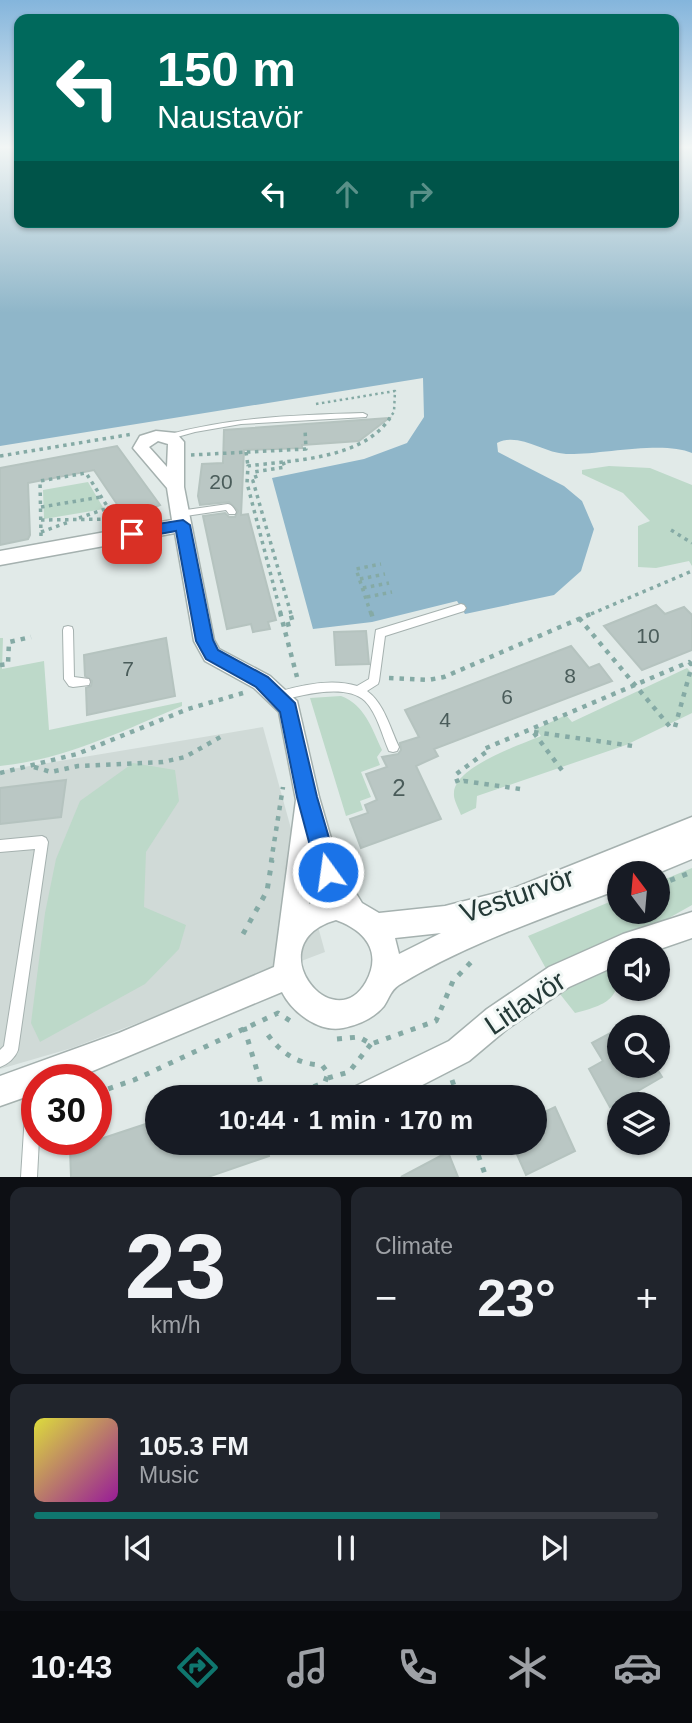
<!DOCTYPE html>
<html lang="en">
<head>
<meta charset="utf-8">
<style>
  :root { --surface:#171b24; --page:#20242c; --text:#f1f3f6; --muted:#9ea1a6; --line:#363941; --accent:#0f766e }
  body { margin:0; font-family:Helvetica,sans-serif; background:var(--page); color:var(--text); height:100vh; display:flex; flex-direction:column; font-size:26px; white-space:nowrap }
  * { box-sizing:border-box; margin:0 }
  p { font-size:23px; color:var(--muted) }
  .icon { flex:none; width:38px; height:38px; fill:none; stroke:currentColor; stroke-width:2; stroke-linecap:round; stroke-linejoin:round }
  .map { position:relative; height:1177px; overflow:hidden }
  .panel { display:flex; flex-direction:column; gap:10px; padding:10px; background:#0d0f14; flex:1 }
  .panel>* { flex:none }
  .top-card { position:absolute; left:14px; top:14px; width:665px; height:214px; border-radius:14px; box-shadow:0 2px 5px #0004; background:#00695c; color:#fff; overflow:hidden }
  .needle { width:46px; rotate:344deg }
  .controls { position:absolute; left:607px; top:861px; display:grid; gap:14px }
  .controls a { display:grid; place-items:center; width:63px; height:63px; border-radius:50%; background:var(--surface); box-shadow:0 2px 5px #0004; font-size:35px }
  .speed { position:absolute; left:21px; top:1064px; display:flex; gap:14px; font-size:35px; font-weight:700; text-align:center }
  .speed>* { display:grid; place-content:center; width:91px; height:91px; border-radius:50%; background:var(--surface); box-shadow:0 2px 5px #0004; line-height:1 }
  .speed .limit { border:10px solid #d22; background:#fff; color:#111 }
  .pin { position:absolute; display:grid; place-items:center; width:60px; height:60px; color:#fff; margin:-30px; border-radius:14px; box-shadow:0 4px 10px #0006 }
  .me { position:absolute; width:77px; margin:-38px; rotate:346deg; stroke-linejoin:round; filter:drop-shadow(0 0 5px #0008) }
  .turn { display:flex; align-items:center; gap:24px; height:147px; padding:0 28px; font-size:32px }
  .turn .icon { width:91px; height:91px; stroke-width:2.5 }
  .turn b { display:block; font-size:49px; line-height:60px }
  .lanes { display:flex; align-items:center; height:66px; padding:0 28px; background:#0003; justify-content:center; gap:35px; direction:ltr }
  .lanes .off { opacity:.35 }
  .big { font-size:52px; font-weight:800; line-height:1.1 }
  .panel .widget { flex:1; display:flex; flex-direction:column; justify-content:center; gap:10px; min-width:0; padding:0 24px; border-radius:14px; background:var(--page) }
  .panel .dial { align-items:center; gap:0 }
  .dial b { font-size:91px; line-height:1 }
  .song { display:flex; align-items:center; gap:21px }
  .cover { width:84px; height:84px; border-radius:10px; background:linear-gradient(135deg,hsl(60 70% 55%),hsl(300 70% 35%)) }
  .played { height:7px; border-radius:4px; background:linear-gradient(90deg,var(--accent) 65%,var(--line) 65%) }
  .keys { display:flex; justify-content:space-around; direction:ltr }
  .heat { display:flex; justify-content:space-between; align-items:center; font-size:38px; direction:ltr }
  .panel .tiles { flex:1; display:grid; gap:10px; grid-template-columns:1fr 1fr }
  .widget:last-child { grid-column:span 2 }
  .trip { position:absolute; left:145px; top:1085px; width:402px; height:70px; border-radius:35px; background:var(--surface); box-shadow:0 2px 5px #0004; font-weight:800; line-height:70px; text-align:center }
  .tabs { display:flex; height:112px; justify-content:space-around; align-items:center; background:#090b0e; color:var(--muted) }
  .tabs .icon { width:49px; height:49px }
  .tabs .current { color:var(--accent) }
  .tabs b { font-size:32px; color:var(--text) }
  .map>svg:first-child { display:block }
  .built { fill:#d0dad7 }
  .green { fill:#bdd9c9 }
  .water { fill:#8fb6c9 }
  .building { fill:#bac7c4; stroke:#b5c3bf; stroke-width:2 }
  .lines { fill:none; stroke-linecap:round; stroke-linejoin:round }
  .service-casing { stroke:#a5b1af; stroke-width:2 }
  .minor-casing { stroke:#a5b1af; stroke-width:3 }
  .path-far3 { stroke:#85aaa5; stroke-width:2.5; stroke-dasharray:2.5 3.5; stroke-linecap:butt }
  .path-far2 { stroke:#85aaa5; stroke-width:3.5; stroke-dasharray:3.5 4.5; stroke-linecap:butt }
  .path-far1 { stroke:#85aaa5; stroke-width:4.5; stroke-dasharray:4.5 6; stroke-linecap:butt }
  .path { stroke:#85aaa5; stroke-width:5; stroke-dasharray:5 8; stroke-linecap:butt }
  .service { fill:#fff; fill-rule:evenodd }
  .minor { fill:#fff; fill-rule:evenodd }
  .route { fill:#1a73e8; stroke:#114b97; stroke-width:2 }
  .labels { text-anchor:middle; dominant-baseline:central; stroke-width:6; stroke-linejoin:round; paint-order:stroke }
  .number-label { font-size:21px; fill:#4a5c5a }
  .near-number-label { font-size:24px; fill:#4a5c5a }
  .near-street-label { font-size:28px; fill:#243937; stroke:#f1f7f5 }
</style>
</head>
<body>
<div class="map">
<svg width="692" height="1177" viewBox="0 0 692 1177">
  <rect width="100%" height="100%" fill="#e1eae8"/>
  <path class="built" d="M263,727L325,952L72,1048L0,1069V771Z"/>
  <g class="green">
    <path d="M609,466L650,468L692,485V566L689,561L656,568L638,567V526L650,521L623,493L582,474V470Z"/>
    <path d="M88,482L104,509L44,519L43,490Z"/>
    <path d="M0,638H3L2,669L44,661L49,730L182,702V706C124,730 64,760 0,766Z"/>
    <path d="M687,668L692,673V713L626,745L477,796L476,808L461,815C459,809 453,799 454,793C454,767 520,745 541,736L536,729L566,715L572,722Z"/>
    <path d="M341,696C365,705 372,729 382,750L377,757L380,765L361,772L371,797L360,801L363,810L346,816L310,698Z"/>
    <path d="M133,763L175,770L179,801L146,852L144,907L186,925L179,949L145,984L40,1042L31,1023L45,913L56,859L80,801Z"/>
    <path d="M692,868V905L644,932L626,950H620C619,993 620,1002 575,1013L560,994L528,936L619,898L620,912H658V882Z"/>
  </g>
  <path class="water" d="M0,148H19V222H674V148H692V453C663,440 600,455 566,454C543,453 519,432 497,443L498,452L564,486L582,501L594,529L581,571L554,595L465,614L457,601L372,622L313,629L272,478L364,459L407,443L424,417L423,378L0,446Z"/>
  <g class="building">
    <path d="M389,418L359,441L302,445V448L244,450L241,515L248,514L276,620L268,622L270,629L253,632L251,624L227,629L203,516L225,513L229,517H235L238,511L229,502L200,505L198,496L202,464L223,463L224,430Z"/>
    <path d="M117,446L160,505L127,519L94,470L28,483L30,535L28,539L0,545V468Z"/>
    <path d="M656,605L665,614L684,607L692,615V650L642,670L604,626Z"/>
    <path d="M366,631L369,664L336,665L334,632Z"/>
    <path d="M166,638L175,696L87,715L86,688L91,686L92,681L85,676L84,655Z"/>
    <path d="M571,646L589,668L599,664L612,681L434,749L438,756L416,766L441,819L361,848L350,819L368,813L365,805L377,800L366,774L387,767L382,757L398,754L401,750L400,743L419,737L405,710Z"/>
    <path d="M66,780L61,817L0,824V788Z"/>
    <path d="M620,1028V1066H655L662,1077L610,1107L589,1069L603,1061L592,1043Z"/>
    <path d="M555,1107L575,1151L526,1175L512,1143H536V1116Z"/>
    <path d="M158,1120V1143H267L269,1156L208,1177H71L70,1149Z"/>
    <path d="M448,1152L458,1177H401Z"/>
  </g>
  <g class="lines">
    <g class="service-casing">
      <g id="service">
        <path d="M363,413L367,415L366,417L241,424L195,432L170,439L166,437L167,435C232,417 296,415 363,413Z"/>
        <path d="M228,504C232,505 234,508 236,512L235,514H229L226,510L179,517L175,514L179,511Z"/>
        <path d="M461,604L464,605L466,608L464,611L385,636L379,681L378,684L367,691C384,703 390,728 399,747L397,751L393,752L389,751C382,735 377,713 365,701C346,683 301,695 279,701L275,699L274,696L275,693C300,685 332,678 357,686L369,679L376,630Z"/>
        <path d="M68,626L72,627L73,630L74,677L89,679L90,682L89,685L73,687L69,686L64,679L63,630L64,627Z"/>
        <path d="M42,836L46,838L48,842L18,1050C15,1058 8,1064 0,1067V1050L4,1046L35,849L0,852V840Z"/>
        <path d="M35,1075L40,1078L41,1080H37V1139H39L37,1177H21L27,1083L30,1078Z"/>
      </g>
    </g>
    <g class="minor-casing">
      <g id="minor">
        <path d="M156,431L176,433L184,442V487L214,640L219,649L270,676L297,701L319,797L339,866L362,903L379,913L445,906L512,889L692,817V859L658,873H620V889C544,918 468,943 399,985C390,991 390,997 384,1006C374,1018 358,1025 343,1028C319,1033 292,1012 282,992L71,1080H37V1093L0,1106V1076L119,1033L274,967L296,800L279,712L254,688L205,661L194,641L175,533L0,565V551L172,520L167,488L133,448L140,436ZM158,441L168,444L167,467L149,447ZM314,867L328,896L309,904ZM336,920C364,930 383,951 366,982C333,1040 256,943 336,920ZM441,933L399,954L395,938Z"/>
        <path d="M692,912V938L657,950H620V964L569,987L507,1029L469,1061L399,1097H352L356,1086L449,1041L487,1009L549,967L623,934Z"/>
      </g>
    </g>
    <path class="path-far3" d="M316,404L395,391L394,412L388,420"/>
    <g class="path-far2">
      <path d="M246,452L248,466"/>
      <path d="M191,455L306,449L305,429"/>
      <path d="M0,456L133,434"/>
      <path d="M283,462L285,467L254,472L257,480L253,481L291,614"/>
      <path d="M41,507L101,497"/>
      <path d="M79,518L108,508"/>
      <path d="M41,520L115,519"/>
      <path d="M671,530L692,543"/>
      <path d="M41,532L69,522"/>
      <path d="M41,536L40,481L86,473L116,520"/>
      <path d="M360,579L385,574"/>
      <path d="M363,588L389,583"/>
      <path d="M367,597L392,592"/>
      <path d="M281,614L247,483L248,466C292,460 362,460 390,418"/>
      <path d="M371,614L356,569L381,564"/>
      <path d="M591,614L692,571"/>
    </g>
    <g class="path-far1">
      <path d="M280,612L297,677"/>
      <path d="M371,612L374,622"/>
      <path d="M579,618L671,728"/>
      <path d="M286,625L293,623L290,612"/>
      <path d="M0,665L8,664L9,642L31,637"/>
      <path d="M389,678L428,680L444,677L595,612"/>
      <path d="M675,727L692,665"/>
      <path d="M534,732L633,746"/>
      <path d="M534,733L564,773"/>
      <path d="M34,767L51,772L78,766L163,762L185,757L224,735"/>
      <path d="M0,773L77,754L188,709L243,693"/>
      <path d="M520,789L464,781L458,783L455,775L486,752L484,749L689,662L692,665"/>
      <path d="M271,862L283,787"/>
    </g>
    <g class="path">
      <path d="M658,885L692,872"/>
      <path d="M243,934L267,891L272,860"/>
      <path d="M244,1027L261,1084L269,1097"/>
      <path d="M268,1035C282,1054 298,1064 322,1065L328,1073L325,1082L290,1097"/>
      <path d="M337,1039L359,1037L371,1044L436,1021L453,981L475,958"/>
      <path d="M328,1078L349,1072L371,1044"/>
      <path d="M452,1080L458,1097"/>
      <path d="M96,1093L134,1080L278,1013L292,1022"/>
      <path d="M474,1143L486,1177"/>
    </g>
    <use href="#service" class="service"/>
    <use href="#minor" class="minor"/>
  </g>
  <linearGradient id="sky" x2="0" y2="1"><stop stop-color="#84b5dc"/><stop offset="0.47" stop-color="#f2f6f5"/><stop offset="1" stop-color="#f2f6f5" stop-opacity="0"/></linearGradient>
  <rect width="692" height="313" fill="url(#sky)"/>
  <path class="route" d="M183,520L190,525L213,640L218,650L268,677L295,703L317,797L339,872L335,879L328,883L320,879L317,872L297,797L280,712L256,687L206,659L196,641L176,531L132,539L124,534L132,528Z"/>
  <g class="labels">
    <g class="number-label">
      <text x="221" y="481">20</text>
      <text x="648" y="635">10</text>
      <text x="128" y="668">7</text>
      <text x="570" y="675">8</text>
      <text x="507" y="696">6</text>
      <text x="445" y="719">4</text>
    </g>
    <g class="near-number-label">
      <text x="399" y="787">2</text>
    </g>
    <g class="near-street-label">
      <text transform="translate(517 895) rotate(-19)">Vesturvör</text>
      <text transform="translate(525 1003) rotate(-34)">Litlavör</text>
    </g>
  </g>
</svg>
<div class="controls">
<a><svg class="needle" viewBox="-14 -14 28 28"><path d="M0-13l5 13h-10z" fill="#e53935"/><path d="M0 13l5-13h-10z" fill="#9ea1a6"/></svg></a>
<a><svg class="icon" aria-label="sound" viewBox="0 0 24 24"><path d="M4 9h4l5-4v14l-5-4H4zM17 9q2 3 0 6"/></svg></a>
<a><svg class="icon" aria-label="search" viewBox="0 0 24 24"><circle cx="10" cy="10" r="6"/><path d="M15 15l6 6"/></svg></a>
<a><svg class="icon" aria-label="layers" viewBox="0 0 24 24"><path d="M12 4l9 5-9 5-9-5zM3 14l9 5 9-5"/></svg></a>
</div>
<div class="speed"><div class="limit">30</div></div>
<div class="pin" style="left:132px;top:534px;background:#d93025"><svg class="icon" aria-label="arrive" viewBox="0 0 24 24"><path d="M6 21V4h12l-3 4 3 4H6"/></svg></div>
<svg class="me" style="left:328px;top:872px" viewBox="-20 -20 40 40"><circle r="17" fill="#1a73e8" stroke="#fff" stroke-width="3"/><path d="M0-11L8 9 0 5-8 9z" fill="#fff"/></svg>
<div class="trip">10:44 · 1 min · 170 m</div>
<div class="top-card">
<div class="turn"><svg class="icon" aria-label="left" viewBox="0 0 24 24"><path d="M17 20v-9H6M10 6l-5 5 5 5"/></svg><div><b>150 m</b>Naustavör</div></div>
<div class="lanes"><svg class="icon" aria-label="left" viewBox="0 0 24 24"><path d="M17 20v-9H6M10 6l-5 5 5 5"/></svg><svg class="icon off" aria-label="ahead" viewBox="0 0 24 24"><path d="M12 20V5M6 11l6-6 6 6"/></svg><svg class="icon off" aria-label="right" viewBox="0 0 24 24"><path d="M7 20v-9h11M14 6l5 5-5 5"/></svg></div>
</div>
</div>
<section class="panel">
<div class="tiles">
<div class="widget dial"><b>23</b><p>km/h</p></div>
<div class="widget"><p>Climate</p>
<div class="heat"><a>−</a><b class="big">23°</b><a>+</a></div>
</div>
<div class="widget">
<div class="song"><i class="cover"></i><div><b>105.3 FM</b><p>Music</p></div></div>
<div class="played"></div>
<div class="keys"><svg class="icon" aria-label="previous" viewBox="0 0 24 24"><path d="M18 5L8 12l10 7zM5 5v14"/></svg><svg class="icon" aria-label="pause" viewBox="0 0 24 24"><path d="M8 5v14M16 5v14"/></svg><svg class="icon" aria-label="next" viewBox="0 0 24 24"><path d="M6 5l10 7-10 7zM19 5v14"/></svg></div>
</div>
</div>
</section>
<nav class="tabs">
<b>10:43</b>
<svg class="icon current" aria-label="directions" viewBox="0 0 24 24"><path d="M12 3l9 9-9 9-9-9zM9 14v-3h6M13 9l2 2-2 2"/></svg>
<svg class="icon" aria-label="music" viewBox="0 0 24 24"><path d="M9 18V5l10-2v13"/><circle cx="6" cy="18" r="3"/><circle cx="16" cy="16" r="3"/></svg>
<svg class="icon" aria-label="phone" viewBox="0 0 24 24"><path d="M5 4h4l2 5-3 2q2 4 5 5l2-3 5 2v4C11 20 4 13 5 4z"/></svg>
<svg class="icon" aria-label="climate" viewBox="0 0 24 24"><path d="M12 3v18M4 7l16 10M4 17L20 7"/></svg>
<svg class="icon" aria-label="car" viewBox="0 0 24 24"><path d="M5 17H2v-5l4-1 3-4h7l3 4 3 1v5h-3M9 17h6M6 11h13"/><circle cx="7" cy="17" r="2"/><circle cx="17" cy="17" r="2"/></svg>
</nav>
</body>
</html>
